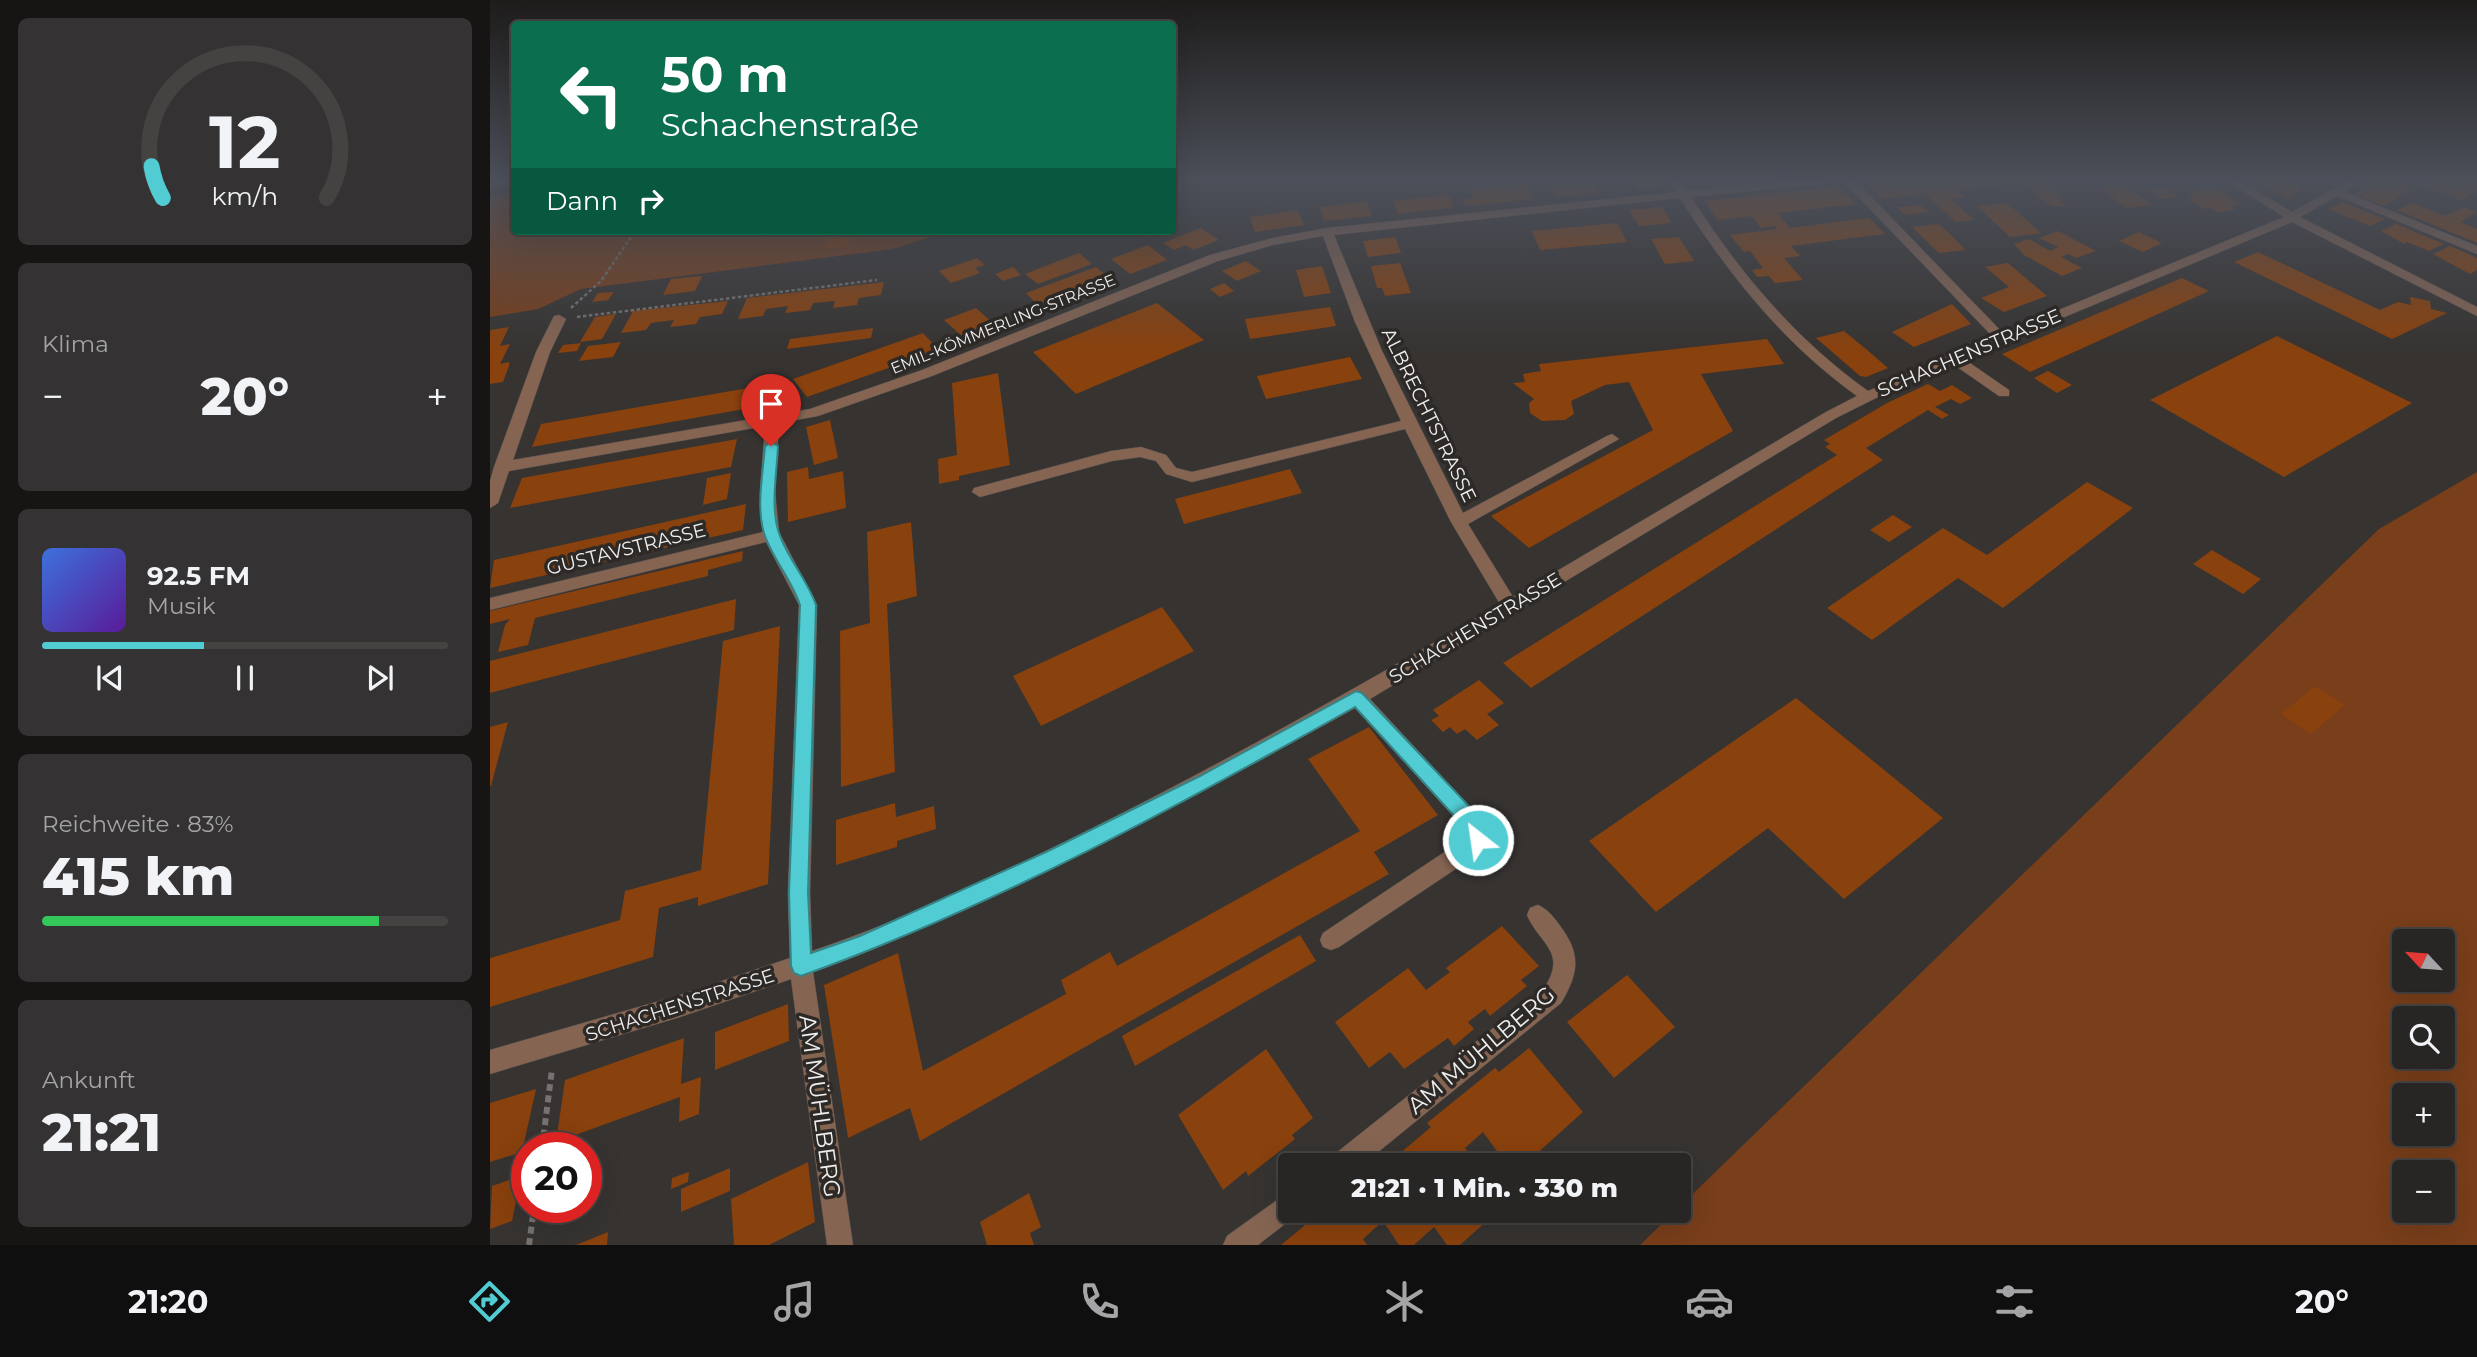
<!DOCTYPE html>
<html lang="de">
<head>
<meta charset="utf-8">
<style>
  :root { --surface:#282625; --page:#343232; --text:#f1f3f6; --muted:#a5a5a7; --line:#444342; --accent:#51ccd2 }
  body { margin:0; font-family:Montserrat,sans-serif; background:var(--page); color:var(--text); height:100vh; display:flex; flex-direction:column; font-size:26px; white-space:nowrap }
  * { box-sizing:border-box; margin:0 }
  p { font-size:23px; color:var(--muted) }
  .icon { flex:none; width:38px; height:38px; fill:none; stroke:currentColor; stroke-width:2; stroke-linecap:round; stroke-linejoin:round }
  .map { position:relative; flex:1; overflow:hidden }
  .side { display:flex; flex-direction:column; gap:18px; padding:18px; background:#161514; width:490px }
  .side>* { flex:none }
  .banner { position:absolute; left:21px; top:21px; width:665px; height:214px; border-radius:7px; box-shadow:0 7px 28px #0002,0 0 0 2px var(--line); background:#0b6e4f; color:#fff; overflow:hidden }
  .needle { width:46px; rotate:296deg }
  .buttons { position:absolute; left:1902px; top:929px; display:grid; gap:14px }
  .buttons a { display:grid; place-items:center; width:63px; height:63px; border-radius:7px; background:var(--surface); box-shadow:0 7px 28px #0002,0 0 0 2px var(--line); font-size:35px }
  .speed { position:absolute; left:21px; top:1132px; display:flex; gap:14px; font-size:35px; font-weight:700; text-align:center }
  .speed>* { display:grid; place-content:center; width:91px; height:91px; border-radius:50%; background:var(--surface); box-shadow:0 7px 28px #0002,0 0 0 2px var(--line); line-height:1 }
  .speed .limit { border:10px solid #d22; background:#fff; color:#111 }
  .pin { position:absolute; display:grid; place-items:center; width:60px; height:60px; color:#fff; margin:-72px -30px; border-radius:50% 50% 50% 0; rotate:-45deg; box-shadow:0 0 7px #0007 }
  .pin .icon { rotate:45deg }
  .me { position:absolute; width:77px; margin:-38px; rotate:330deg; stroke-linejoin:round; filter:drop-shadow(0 0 5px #0008) }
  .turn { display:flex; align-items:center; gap:24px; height:147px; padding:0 35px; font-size:32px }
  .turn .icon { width:91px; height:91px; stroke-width:2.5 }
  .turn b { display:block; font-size:49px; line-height:60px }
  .then { display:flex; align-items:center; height:66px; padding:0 35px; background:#0003; gap:14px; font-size:26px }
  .big { font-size:52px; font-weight:800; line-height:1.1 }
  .side .card { flex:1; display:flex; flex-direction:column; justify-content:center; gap:10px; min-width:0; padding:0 24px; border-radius:10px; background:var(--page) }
  .side .dial { align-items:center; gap:0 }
  .dial svg { height:182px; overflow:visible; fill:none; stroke:var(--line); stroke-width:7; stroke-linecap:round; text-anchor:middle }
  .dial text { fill:var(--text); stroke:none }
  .song { display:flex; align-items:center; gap:21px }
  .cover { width:84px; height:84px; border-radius:10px; background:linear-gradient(135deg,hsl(220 70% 55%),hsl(270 70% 35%)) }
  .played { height:7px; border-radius:4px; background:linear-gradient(90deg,var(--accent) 40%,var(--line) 40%) }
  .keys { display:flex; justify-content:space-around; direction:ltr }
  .heat { display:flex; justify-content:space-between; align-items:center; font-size:38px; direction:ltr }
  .charge { height:10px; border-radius:5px; background:linear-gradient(90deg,#34c759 83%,var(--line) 0) }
  .trip { position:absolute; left:788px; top:1153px; width:413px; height:70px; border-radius:7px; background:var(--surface); box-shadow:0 7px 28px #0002,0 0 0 2px var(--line); font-weight:800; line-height:70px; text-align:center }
  .tab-bar { display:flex; height:112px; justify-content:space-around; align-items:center; background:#100f0f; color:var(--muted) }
  .tab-bar .icon { width:49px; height:49px }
  .tab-bar .active { color:var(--accent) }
  .tab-bar b { font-size:32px; color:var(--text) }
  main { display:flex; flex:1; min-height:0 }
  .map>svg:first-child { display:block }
  .green { fill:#793e1a; fill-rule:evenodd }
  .building { fill:#89410d }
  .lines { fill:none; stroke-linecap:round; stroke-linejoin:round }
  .minor-casing { stroke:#54514f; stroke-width:1 }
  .path-far1 { stroke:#757271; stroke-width:2.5; stroke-dasharray:3.5 2.5; stroke-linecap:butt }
  .path { stroke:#757271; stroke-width:6; stroke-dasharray:7 4.5; stroke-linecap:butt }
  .minor { fill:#856452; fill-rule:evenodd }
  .route { fill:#51ccd2; stroke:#358588; stroke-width:2 }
  .labels { text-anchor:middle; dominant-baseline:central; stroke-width:7; stroke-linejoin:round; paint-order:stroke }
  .far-street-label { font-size:16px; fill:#f0eeed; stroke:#2c2927 }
  .street-label { font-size:19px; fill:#f0eeed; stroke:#2c2927 }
  .near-street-label { font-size:23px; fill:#f0eeed; stroke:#2c2927 }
</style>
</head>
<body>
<main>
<section class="side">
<div class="card dial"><svg viewBox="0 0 100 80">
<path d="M14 69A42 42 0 1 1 86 69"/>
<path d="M14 69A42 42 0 0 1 9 55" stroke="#51ccd2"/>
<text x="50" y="56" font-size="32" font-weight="700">12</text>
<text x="50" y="72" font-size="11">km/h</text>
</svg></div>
<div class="card"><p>Klima</p>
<div class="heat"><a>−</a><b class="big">20°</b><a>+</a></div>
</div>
<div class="card">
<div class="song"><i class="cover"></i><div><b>92.5 FM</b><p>Musik</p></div></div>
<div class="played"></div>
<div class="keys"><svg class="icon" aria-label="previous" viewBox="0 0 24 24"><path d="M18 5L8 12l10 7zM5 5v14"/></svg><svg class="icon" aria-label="pause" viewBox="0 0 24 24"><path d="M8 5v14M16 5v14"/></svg><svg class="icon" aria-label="next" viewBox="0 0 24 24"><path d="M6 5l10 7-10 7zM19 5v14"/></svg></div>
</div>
<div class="card"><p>Reichweite · 83%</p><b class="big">415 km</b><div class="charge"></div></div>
<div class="card"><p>Ankunft</p><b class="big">21:21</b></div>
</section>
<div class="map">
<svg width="1987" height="1245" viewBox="0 0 1987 1245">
  <rect width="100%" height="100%" fill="#363331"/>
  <g class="green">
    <path d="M24,192V231H459L403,249L91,289L48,309L0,317V196Z"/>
    <path d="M1987,472V1245H1150L1889,529ZM1914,942H1953V980H1914ZM1914,1018H1953V1057H1914ZM1914,1096H1953V1134H1914ZM1914,1172H1953V1211H1914Z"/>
  </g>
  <g class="building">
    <path d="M1142,178H1170L1176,187L1148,190Z"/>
    <path d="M1418,178H1560L1552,181L1573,198H1567L1577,206L1562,207L1533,183L1468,190L1475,197L1461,199L1484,220L1466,222L1435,194L1392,199L1376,183Z"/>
    <path d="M1760,178H1792L1812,189L1796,199Z"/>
    <path d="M1892,178H1900L1925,187L1894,206L1869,196L1867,193Z"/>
    <path d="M1944,178H1987V190L1972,200L1931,186Z"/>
    <path d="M1103,182L1109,193L1066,197L1060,185Z"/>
    <path d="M1036,183L1044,199L976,206L973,199L983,198L980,190L997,188L996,186Z"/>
    <path d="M1633,184L1662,205L1637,208L1608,187Z"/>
    <path d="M1349,186L1366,204L1287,213L1300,228L1379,218L1395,234L1301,246L1310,256L1294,258L1313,280L1285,283L1279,276L1267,277L1262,270L1273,268L1260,251L1254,252L1240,235L1287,229L1285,226L1271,228L1262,216L1228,220L1214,201Z"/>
    <path d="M1676,187L1689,197L1671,199L1658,189Z"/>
    <path d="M1718,189L1727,190L1749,204L1740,206L1746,209L1727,212L1721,208L1714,209L1698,199L1704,198L1698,194L1707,193L1704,191Z"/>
    <path d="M957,195L961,196L963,207L908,214L903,201Z"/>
    <path d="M877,201L882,216L834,221L830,207Z"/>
    <path d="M1853,202L1875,211L1895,219L1880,226L1838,209Z"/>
    <path d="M1517,203L1551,233L1520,237L1487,206Z"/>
    <path d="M1922,203L1955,216L1974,207L1987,212L1970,222L1987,229V243L1907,210Z"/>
    <path d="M1431,205L1439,212L1414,215L1407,207Z"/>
    <path d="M1172,207L1182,223L1149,226L1139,210Z"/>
    <path d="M808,210L814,225L765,232L760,217Z"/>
    <path d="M1127,223L1137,242L1050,250L1042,231Z"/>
    <path d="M1449,224L1462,236L1476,250L1449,253L1422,227Z"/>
    <path d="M1906,224L1932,235L1954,244L1939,251L1917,242L1914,244L1891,231Z"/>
    <path d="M711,228L729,240L703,250L696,245L684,250L673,243Z"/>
    <path d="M1568,231L1606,251L1586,258L1578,254L1571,257L1592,268L1572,276L1534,255L1524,244L1539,239L1560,251L1568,247L1549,238Z"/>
    <path d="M1649,232L1672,243L1653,252L1629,241Z"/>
    <path d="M905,237L911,253L878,257L873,241Z"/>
    <path d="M1189,237L1204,261L1175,264L1161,239Z"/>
    <path d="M361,238L356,247L334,248L338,239Z"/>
    <path d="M658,245L677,260L640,274L621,259Z"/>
    <path d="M1960,246L1987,258V270L1980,274L1943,254Z"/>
    <path d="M1768,252L1890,310L1908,302L1921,305L1920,297L1940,301L1941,309L1957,313L1902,339L1744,262Z"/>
    <path d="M589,253L602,264L548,284L535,274Z"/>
    <path d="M487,258L495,265L485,268L490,273L461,283L449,271Z"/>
    <path d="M756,261L771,271L747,281L732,271Z"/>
    <path d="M910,263L921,293L895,296L892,288H887L881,266Z"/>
    <path d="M1518,263L1557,296L1514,312L1491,298L1519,287L1495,267Z"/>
    <path d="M832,266L841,293L814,297L806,270Z"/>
    <path d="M523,267L531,275L513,281L505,274Z"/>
    <path d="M606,267L623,281L558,305L552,301L546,303L536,293Z"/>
    <path d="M212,276L205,291L173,295L181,279Z"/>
    <path d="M1692,278L1719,291L1540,372L1512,354Z"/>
    <path d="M394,282L391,295L369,298L367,305L343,308L345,301L323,303L320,310L295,313L298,306L276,309L273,316L248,319L257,298Z"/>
    <path d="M734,283L744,291L730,297L720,289Z"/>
    <path d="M124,292L118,300L102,302L108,293Z"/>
    <path d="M238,301L232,314L210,317L206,324L180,327L184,320L161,323L156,330L131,333L143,311Z"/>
    <path d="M667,303L714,340L586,394L543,352Z"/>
    <path d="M1462,304L1481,324L1424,347L1402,332Z"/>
    <path d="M840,307L846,326L760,339L755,319Z"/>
    <path d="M486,308L506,326L474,338L454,320Z"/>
    <path d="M126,314L112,339L90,342L105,317Z"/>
    <path d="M19,327L10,346L20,344L10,364L19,362V366L13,382L0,384V330Z"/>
    <path d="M383,328L381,338L297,349L300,339Z"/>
    <path d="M1354,331L1376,349L1398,368L1376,377L1370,376L1326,338Z"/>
    <path d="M433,333L449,350L317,397L303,379Z"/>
    <path d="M1787,336L1922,403L1794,477L1660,400Z"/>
    <path d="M1277,339L1294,364L1211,374L1243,431L1039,548L1001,516L1163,430L1139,382L1115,385L1081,401L1084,414L1075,420L1052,421L1040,413L1039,403L1044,399L1023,383L1035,382L1033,374L1051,371L1049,364Z"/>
    <path d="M131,342L123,357L89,361L98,346Z"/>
    <path d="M91,343L87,351L68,353L73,345Z"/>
    <path d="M860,357L872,379L776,399L767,376Z"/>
    <path d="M1558,371L1582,385L1567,393L1544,378Z"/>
    <path d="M508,373L520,465L469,476V480L449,484L448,459L467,455L462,383Z"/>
    <path d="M1438,384L1450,391L1462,385L1482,398L1470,404L1461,399L1445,407L1459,415L1452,419L1438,410L1376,448L1393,460L1041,688L1013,663L1347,455L1335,447L1340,444L1334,440L1397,403Z"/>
    <path d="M275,385L271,406L42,447L51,424Z"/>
    <path d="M340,420L348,458L324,465L316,427Z"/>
    <path d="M247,439L241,467L20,508L32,478Z"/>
    <path d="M318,467L319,479L353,471L356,508L298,522L297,472Z"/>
    <path d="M800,469L812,493L694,524L685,499Z"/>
    <path d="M241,473L237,499L213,505L217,478Z"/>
    <path d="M1597,482L1643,508L1513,608L1468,578L1382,640L1337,608L1453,528L1497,555Z"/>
    <path d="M256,504L253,530L0,588L4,560Z"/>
    <path d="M1403,515L1422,527L1399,542L1380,530Z"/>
    <path d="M421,522L427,596L397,604L405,772L351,787L350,631L380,623L377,532Z"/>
    <path d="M1722,550L1771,579L1753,594L1703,564Z"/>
    <path d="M253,551L252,561L218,570V576L45,618L38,645L8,652L15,625L20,619L0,624V611Z"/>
    <path d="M246,599L244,630L0,693V661Z"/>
    <path d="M672,607L704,651L551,726L523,676Z"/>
    <path d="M290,626L278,884L208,906V897L169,908L163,957L0,1007V958L130,920L135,891L211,870L233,641Z"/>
    <path d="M989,680L1014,703L997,714L1009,725L987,740L975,729L967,734L960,727L953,732L941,720L949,716L943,710Z"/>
    <path d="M1825,686L1855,705L1821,734L1791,714Z"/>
    <path d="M1306,698L1453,818L1354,899L1278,828L1166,912L1099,841Z"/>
    <path d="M18,722L1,786H0V727Z"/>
    <path d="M879,727L948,815L884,852L899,874L430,1141L420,1108L358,1138L334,985L408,953L433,1071L576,994L571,980L620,952L627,966L870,831L818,759Z"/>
    <path d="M405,803L406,817L444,806L446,829L407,841V847L346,865V820Z"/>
    <path d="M1012,926L1049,966L1031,980L1037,986L1000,1016L995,1009L978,1022L984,1029L964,1046L958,1038L914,1069L900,1052L879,1068L845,1022L918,968L936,990L960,972L956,968Z"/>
    <path d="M810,935L826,961L645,1066L632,1036Z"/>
    <path d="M1137,975L1185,1027L1124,1078L1077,1022Z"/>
    <path d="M298,1004L299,1041L225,1070V1032Z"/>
    <path d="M194,1038L191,1084L211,1077L209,1114L189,1122L190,1097L66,1142L75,1080Z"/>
    <path d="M1039,1048L1093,1112L1033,1166H1018L993,1132L975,1148L988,1166H895L941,1127L937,1123L1005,1068L1009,1072Z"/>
    <path d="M776,1049L823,1118L802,1135L805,1139L758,1176L756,1171L733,1190L688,1115Z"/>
    <path d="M46,1089L32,1152L0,1162V1103Z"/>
    <path d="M318,1162L325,1222L279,1245H244L241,1199Z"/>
    <path d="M240,1168V1191L191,1212V1189Z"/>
    <path d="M199,1172L198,1182L181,1189L182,1178Z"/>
    <path d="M31,1176L22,1221L0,1229L2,1186Z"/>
    <path d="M539,1193L551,1227L540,1233L544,1245H497L490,1222Z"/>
    <path d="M832,1211H1008L970,1245H957L944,1227L924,1245H909L893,1221L873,1239L877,1245H791Z"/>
    <path d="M118,1232L117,1245H86Z"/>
  </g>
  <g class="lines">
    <g class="minor-casing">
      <g id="minor">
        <path d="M1178,178H1188L1197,191L1326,178H1363L1513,333L1794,217L1732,178H1745L1802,212L1863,178H1876L1855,192L1987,246V254L1847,196L1810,217L1987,307V316L1802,222L1474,359L1519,390V396H1509L1463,364L1412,385L1346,418L880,699L994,822L998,840L985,856L849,947L841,950L833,947L830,940L833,933L977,837V831L865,708C742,776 618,843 490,902C435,927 381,952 323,972L363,1245H337L301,979L190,1017L0,1074V1050L190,995L300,958L298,893L309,605L276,542L0,610V598L273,532L270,492L275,426L19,471L8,503L0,508V481L4,467L46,352L64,316L69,315L76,319L60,352L23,460L320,409L432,370L720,255L783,238L837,228L1186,192ZM1354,182L1503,337L1378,391C1305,339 1249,272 1201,197ZM1190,198C1238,274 1294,344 1367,396L1336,412L1023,597L978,524L1129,439L1122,434L1117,436L973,513L892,351L844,235ZM833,236L865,322L911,421L702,472L686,468L676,455L651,447L621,451L484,488L482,492L490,497L622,461L650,457L666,461L676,474L702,482L915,429L961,522L1010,604C873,685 735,762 593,833C505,876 415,920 322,951L320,893L327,605L289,532L285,492L289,423L328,416L442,376L728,261L783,245Z"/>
        <path d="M24,179V185L0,188V182Z"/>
        <path d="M1048,905C1057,909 1062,915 1068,923C1091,953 1090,971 1071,1003L871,1166H837L841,1157L1055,987C1077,951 1050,945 1037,915L1040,908Z"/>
        <path d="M800,1191V1211H810L809,1213L768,1245H733L737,1236Z"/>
      </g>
    </g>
    <g class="path-far1">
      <path d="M81,308L111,281L145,231"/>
      <path d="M87,317L387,280"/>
    </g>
    <g class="path">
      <path d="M52,1148L62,1069"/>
      <path d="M39,1245L44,1208"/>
    </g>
    <use href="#minor" class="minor"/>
  </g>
  <linearGradient id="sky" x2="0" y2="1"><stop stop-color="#1e1c1b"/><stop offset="0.51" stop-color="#4c505a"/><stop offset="1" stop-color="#4c505a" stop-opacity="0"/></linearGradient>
  <rect width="1987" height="352" fill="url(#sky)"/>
  <path class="route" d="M281,442L288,446C287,473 280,507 289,533C297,558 317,579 326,605L318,893L321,953L370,936L556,852L710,776L866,691L872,693L994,822L998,840L995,845H982L978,831L865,707C686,807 504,907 311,976L304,973L301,966L299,893L310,605C302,580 282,558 274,533C266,507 273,473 275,446Z"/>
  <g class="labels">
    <g class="far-street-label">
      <text transform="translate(513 324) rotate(-22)">EMIL-KÖMMERLING-STRASSE</text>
    </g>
    <g class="street-label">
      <text transform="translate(1479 353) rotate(-23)">SCHACHENSTRASSE</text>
      <text transform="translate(939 415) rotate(64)">ALBRECHTSTRASSE</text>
      <text transform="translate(136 549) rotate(-14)">GUSTAVSTRASSE</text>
      <text transform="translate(985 628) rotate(-31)">SCHACHENSTRASSE</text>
      <text transform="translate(190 1005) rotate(-18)">SCHACHENSTRASSE</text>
    </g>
    <g class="near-street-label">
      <text transform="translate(991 1050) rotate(-40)">AM MÜHLBERG</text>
      <text transform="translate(330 1106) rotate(82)">AM MÜHLBERG</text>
    </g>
  </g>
</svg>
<div class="buttons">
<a><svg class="needle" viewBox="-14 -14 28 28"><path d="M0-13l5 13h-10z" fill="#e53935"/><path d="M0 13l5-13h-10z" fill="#a5a5a7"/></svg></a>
<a><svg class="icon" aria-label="search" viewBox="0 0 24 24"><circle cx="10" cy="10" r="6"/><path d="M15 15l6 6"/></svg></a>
<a>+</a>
<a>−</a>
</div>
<div class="speed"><div class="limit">20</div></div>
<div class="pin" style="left:281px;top:446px;background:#d93025"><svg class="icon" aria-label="arrive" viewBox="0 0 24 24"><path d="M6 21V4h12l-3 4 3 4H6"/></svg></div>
<svg class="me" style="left:988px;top:840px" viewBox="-20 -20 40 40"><circle r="17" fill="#51ccd2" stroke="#fff" stroke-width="3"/><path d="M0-11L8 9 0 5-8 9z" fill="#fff"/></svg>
<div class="trip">21:21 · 1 Min. · 330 m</div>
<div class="banner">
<div class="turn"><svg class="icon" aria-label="left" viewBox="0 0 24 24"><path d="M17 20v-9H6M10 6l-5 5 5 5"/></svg><div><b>50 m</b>Schachenstraße</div></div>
<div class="then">Dann<svg class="icon" aria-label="right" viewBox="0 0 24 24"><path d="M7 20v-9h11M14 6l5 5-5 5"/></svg></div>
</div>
</div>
</main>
<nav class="tab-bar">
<b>21:20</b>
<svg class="icon active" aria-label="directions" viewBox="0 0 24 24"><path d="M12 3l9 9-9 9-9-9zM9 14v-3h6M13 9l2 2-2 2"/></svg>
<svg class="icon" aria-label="music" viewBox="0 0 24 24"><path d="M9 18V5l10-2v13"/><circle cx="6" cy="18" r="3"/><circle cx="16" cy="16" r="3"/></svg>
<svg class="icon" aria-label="phone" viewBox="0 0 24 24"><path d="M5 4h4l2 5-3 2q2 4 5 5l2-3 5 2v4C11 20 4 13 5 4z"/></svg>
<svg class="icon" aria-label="climate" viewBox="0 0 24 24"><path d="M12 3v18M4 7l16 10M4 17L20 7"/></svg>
<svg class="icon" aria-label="car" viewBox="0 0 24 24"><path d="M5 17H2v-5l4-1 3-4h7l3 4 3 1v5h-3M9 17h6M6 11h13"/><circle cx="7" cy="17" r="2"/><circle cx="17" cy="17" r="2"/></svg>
<svg class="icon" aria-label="filters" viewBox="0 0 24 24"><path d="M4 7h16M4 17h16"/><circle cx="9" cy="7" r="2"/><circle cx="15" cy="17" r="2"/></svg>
<b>20°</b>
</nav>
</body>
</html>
